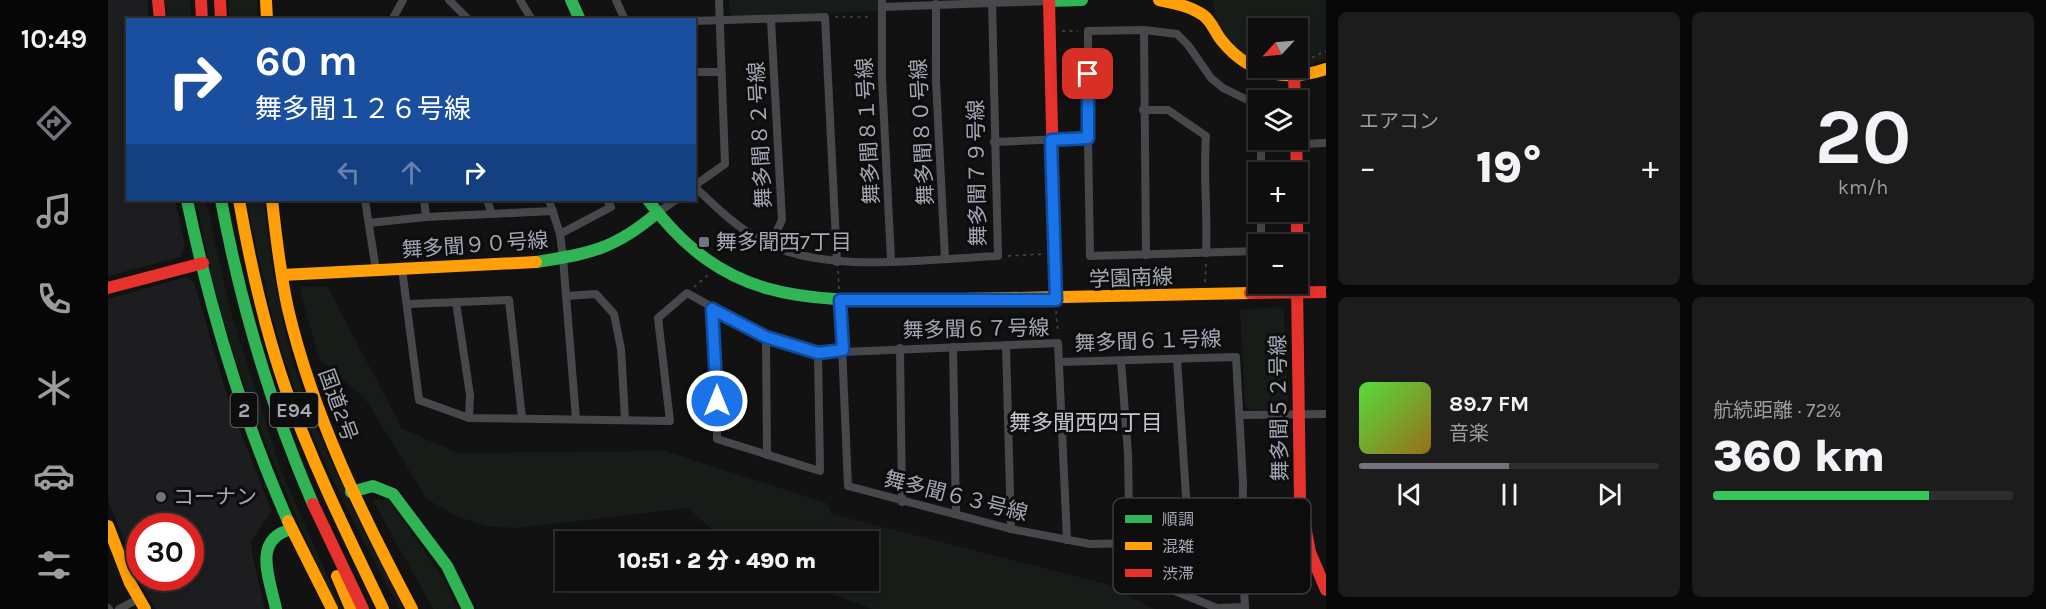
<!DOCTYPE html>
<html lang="ja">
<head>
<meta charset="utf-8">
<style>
  :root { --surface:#0e0e0e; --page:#1c1c1c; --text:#f1f3f6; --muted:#9b9c9e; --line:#2e2e2e; --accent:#71747c }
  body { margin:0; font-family:Karla,"Noto Sans JP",sans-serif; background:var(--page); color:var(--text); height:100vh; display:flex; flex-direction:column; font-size:22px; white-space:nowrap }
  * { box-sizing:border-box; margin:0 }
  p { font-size:20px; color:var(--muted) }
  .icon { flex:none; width:33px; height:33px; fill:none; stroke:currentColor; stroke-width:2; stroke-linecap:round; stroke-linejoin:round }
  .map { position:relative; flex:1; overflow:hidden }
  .sheet { display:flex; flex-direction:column; gap:12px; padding:12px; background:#080808; width:720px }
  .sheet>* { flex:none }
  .hud { position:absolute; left:18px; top:18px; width:570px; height:183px; border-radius:0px; box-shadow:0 3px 9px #0003,0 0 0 2px var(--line); background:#1a4fa0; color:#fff; overflow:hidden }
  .needle { width:39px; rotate:244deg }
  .buttons { position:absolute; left:1140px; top:18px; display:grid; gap:12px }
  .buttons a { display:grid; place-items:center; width:60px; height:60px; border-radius:0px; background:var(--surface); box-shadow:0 3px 9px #0003,0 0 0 2px var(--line); font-size:30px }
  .speed { position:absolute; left:18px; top:513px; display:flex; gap:12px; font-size:30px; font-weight:700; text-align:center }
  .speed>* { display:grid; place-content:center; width:78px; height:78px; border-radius:50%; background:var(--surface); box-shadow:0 3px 9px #0003,0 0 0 2px var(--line); line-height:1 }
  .speed .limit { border:9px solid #d22; background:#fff; color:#111 }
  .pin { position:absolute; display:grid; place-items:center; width:51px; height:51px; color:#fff; margin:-26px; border-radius:12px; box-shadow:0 3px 9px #0006 }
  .me { position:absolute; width:66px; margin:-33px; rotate:0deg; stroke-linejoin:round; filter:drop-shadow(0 0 4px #0008) }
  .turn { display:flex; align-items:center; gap:21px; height:126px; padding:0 30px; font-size:27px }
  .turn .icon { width:78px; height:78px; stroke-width:2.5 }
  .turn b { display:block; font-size:42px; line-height:51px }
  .lanes { display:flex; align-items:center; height:57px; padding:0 30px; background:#0003; justify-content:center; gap:30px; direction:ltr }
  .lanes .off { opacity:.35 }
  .big { font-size:45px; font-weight:800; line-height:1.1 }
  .sheet .tile { flex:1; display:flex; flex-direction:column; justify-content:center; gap:9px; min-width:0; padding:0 21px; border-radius:9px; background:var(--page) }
  .sheet .dial { align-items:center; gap:0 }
  .dial b { font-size:78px; line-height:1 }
  .song { display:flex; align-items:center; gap:18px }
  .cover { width:72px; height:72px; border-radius:9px; background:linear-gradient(135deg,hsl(110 70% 55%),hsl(40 70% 35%)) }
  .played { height:6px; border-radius:3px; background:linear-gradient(90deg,var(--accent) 50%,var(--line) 50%) }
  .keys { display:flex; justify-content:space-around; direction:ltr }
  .heat { display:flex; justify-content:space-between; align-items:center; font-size:33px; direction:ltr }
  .charge { height:9px; border-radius:4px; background:linear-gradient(90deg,#34c759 72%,var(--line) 0) }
  .sheet .tiles { flex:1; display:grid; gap:12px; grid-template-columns:repeat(2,1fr) }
  .trip { position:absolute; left:447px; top:531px; width:324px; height:60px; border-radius:0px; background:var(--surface); box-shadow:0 3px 9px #0003,0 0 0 2px var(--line); font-weight:800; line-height:60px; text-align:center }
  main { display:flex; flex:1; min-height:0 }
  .dock { display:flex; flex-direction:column; width:108px; justify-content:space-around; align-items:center; background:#060606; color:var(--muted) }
  .dock .icon { width:42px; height:42px }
  .dock .current { color:var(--accent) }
  .dock b { font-size:27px; color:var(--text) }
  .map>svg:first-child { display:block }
  .built { fill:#1d1d1f; fill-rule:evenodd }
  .green { fill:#171c18 }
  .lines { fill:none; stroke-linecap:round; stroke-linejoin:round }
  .path { stroke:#484a4d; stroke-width:1.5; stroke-dasharray:3 4.5; stroke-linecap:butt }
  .street { stroke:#47484b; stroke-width:8 }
  .fast { stroke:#30b455; stroke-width:12 }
  .slow { stroke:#ff9f0a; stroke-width:12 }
  .jam { stroke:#e5322d; stroke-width:12 }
  .route-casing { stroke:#114b97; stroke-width:15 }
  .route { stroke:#1a73e8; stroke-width:10 }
  .poi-dot { fill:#71747c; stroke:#0d0d0e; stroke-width:2 }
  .labels { text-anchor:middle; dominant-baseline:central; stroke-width:6; stroke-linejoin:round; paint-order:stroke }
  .shield { fill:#0d0d0e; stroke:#777a82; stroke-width:1.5 }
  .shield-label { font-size:20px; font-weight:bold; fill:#a4a8b4 }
  .street-label { font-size:21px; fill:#a4a8b4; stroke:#0d0d0e }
  .poi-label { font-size:21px; fill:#a4a8b4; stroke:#0d0d0e; text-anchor:start }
  .neighbourhood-label { font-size:22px; fill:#c4c7d0; stroke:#0d0d0e }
  .key { fill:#0d0d0e; stroke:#3a3c40; stroke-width:1.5 }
  .key-label { font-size:16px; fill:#a4a8b4 }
</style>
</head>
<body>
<main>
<nav class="dock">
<b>10:49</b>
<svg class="icon current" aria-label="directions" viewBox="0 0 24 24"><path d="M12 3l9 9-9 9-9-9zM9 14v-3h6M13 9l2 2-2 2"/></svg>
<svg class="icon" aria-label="music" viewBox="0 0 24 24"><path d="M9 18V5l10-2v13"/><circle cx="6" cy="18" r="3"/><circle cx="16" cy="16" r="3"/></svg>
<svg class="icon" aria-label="phone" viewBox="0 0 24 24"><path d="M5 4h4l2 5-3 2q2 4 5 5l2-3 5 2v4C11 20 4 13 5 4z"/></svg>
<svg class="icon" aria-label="climate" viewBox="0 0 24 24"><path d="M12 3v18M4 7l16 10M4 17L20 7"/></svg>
<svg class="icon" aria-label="car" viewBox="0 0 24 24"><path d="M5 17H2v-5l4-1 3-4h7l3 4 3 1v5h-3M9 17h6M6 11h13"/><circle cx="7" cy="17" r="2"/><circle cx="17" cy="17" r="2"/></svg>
<svg class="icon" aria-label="filters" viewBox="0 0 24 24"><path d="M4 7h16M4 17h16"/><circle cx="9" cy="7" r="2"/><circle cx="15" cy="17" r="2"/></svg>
</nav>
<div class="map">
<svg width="1218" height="609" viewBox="0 0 1218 609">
  <rect width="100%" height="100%" fill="#121213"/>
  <g class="built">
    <path d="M0,0H39L41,19L20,20V200H67L77,246L72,257L0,276Z"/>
    <path d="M78,277L86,282L123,409L164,511L143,541L144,554L157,609H48L35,589L0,500V299ZM32,526H82V578H32Z"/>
  </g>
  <g class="green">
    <path d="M57,0H82L83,19H59Z"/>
    <rect x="121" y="0" width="28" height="19"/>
    <path d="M621,0H771V11L626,17L621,13Z"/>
    <path d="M1105,0H1218V58C1201,66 1185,71 1166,68H1190V28H1150V62C1125,48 1107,30 1105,0Z"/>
    <path d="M88,200H98L122,310L173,470L234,609H230C182,508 139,406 109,298C100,266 95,232 88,200Z"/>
    <path d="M138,200H156C163,271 176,347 203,414C230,481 263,545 296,609H292C249,530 206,450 178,364C161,311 150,255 138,200Z"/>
    <path d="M191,286L220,287L294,429L350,453L556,451L719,503L723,514L999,584L1046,609H764L691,581L760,580V542L617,541L580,508L408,528L378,526L346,515L319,499L257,399L211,359Z"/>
    <path d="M1170,307L1176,313L1180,405L1176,409L1142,410L1137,404L1132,310Z"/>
    <path d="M264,499L281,500L337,581L350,609H325Z"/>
  </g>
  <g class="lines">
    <g class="path">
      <path d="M727,17H764"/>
      <path d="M954,31H970"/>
      <path d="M1190,64L1218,51"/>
      <path d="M900,256L937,254"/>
      <path d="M730,271L731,290"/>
      <path d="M1097,282L1098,263"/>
      <path d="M586,287L601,274"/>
      <path d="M948,311L950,333"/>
    </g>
    <g class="street">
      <path d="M341,0L361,20"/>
      <path d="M412,0L424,20"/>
      <path d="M508,0L517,20"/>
      <path d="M774,0V79L783,260"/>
      <path d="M828,4V81L837,259"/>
      <path d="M774,7L941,1"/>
      <path d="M284,20L295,0"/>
      <path d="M586,21L717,17L729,262"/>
      <path d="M1036,30L1038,255"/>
      <path d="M586,72H612"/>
      <path d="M1035,110H1060L1098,136C1095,175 1100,214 1098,253"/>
      <path d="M980,138V31L1036,30L1069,34L1080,45L1103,78L1115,88L1150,105"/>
      <path d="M886,142L980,138L982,256L1150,251"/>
      <path d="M1153,172V146L1218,143"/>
      <path d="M586,186C608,207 628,227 654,241C716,275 820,259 890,256L884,0"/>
      <path d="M586,186L617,164L611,0"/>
      <path d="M257,200L268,270"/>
      <path d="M316,200L318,217"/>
      <path d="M379,200L384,214"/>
      <path d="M441,200L452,234L455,258L468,419"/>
      <path d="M549,213L568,200"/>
      <path d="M261,223L318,217L445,211"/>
      <path d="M452,234L503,207L499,200"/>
      <path d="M1153,244V212"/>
      <path d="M662,245L674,220L663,20"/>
      <path d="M294,269L311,400L361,418L562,421L550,318L579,293L658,337L710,353L950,343L959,540"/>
      <path d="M458,296L488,294L506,314L513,349L517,419"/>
      <path d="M732,300L740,486L903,529L982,544L1134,541"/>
      <path d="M348,302L362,395L361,418"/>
      <path d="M300,304L401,300L414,418"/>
      <path d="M604,309L609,364V439L712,471L710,353"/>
      <path d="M658,337L659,455"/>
      <path d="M898,345L903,529"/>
      <path d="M845,347L848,514"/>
      <path d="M792,348L794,502"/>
      <path d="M1069,359L1081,542"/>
      <path d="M1013,361L1020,453L1022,573L1109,608L1137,607"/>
      <path d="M952,362L1128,357L1135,483L1134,541L1137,609"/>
      <path d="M1133,415L1218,414"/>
      <path d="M0,608L1,609"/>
      <path d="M11,609L30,599"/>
    </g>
    <g class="fast">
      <path d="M463,0L472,20"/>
      <path d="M941,1L974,0"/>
      <path d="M79,200C102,310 134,417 180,521"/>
      <path d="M113,200C133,306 162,405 205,504"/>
      <path d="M540,200C615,301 692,301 808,300"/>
      <path d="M428,262C481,254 507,249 549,213"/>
      <path d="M243,492L265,486L285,494L339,566L360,609"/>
      <path d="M168,609C162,579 143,539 184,529"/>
    </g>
    <g class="slow">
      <path d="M158,0L159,20"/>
      <path d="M1051,0C1066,3 1082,6 1095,15C1104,21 1107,33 1114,41C1141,74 1178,83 1218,69"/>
      <path d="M131,200C142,263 156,326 177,387C204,463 240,536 275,609"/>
      <path d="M164,200C168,237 172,273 180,309C205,415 253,513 304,609"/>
      <path d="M174,275L428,262"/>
      <path d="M808,300L1142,293"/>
      <path d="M180,521L224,609"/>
      <path d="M0,526L22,583L37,609"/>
      <path d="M229,576L243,609"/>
    </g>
    <g class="jam">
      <path d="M50,0L52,20"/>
      <path d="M93,0L94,20"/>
      <path d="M112,0L113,20"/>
      <path d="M941,0L948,300"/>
      <path d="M1186,78L1187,100"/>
      <path d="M1188,140L1189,172"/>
      <path d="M1189,212V244"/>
      <path d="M1189,284L1192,499L1202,552L1218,590"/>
      <path d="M0,288L95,263"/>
      <path d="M1142,293L1218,292"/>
      <path d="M205,504L255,609"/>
    </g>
  </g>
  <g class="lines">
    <g class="route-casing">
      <path id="route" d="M609,401L604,309L658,337L710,353L735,350L732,300H948L943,140L980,138V74"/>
    </g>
    <use href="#route" class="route"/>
  </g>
  <g class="poi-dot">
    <rect x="590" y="236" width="12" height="12" rx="3"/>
    <circle cx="53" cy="497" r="6"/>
  </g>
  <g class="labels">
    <g class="shield">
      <rect x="122.5" y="393" width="27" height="34" rx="4.5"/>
      <rect x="162" y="393" width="48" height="34" rx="4.5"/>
    </g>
    <g class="shield-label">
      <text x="136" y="410">2</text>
      <text x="186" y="410">E94</text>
    </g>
    <g class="street-label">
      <text transform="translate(760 131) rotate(-93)">舞多聞８１号線</text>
      <text transform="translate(814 132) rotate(-93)">舞多聞８０号線</text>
      <text transform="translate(652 135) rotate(-93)">舞多聞８２号線</text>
      <text transform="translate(869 173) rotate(-91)">舞多聞７９号線</text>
      <text transform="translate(367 245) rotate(-4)">舞多聞９０号線</text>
      <text transform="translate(1023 278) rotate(-2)">学園南線</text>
      <text transform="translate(868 329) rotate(-1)">舞多聞６７号線</text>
      <text transform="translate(1040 341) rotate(-2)">舞多聞６１号線</text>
      <text transform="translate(230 405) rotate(70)">国道2号</text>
      <text transform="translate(1171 408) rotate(-91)">舞多聞５２号線</text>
      <text transform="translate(848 496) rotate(14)">舞多聞６３号線</text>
    </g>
    <g class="poi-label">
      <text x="608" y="242">舞多聞西7丁目</text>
      <text x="65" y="497">コーナン</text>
    </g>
    <g class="neighbourhood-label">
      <text x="978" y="423">舞多聞西四丁目</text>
    </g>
  </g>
  <rect x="1005" y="498" width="198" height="96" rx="9" class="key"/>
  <rect x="1017" y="515" width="27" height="8" fill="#30b455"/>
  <rect x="1017" y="542" width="27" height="8" fill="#ff9f0a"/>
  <rect x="1017" y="569" width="27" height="8" fill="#e5322d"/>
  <g class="key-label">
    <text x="1054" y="525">順調</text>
    <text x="1054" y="552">混雑</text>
    <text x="1054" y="579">渋滞</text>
  </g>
</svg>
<div class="buttons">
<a><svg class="needle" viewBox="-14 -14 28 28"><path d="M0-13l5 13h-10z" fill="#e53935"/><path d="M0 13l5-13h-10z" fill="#9b9c9e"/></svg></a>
<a><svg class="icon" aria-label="layers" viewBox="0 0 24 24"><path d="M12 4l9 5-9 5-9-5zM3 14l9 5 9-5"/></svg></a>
<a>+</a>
<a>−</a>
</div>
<div class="speed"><div class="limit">30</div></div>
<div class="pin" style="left:980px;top:74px;background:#d93025"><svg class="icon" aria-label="arrive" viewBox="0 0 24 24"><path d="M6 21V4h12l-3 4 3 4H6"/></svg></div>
<svg class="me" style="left:609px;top:401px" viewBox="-20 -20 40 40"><circle r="17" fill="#1a73e8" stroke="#fff" stroke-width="3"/><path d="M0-11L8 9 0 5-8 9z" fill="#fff"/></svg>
<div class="trip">10:51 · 2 分 · 490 m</div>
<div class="hud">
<div class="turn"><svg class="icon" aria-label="right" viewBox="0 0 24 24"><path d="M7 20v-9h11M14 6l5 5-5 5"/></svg><div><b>60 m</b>舞多聞１２６号線</div></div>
<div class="lanes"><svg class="icon off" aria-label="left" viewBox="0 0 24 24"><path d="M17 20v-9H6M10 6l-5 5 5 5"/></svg><svg class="icon off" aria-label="ahead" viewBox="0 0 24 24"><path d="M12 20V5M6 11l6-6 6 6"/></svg><svg class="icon" aria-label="right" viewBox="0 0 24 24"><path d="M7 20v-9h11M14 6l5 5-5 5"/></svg></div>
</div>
</div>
<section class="sheet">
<div class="tiles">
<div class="tile"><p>エアコン</p>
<div class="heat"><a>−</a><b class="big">19°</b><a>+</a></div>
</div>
<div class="tile dial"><b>20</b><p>km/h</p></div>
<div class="tile">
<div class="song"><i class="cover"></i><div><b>89.7 FM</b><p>音楽</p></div></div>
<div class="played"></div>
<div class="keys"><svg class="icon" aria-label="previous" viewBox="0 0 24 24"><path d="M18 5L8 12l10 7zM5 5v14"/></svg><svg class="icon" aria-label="pause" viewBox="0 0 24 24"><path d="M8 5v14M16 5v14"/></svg><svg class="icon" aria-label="next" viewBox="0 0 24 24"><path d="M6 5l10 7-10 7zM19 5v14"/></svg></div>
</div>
<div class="tile"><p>航続距離 · 72%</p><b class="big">360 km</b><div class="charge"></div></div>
</div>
</section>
</main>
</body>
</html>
